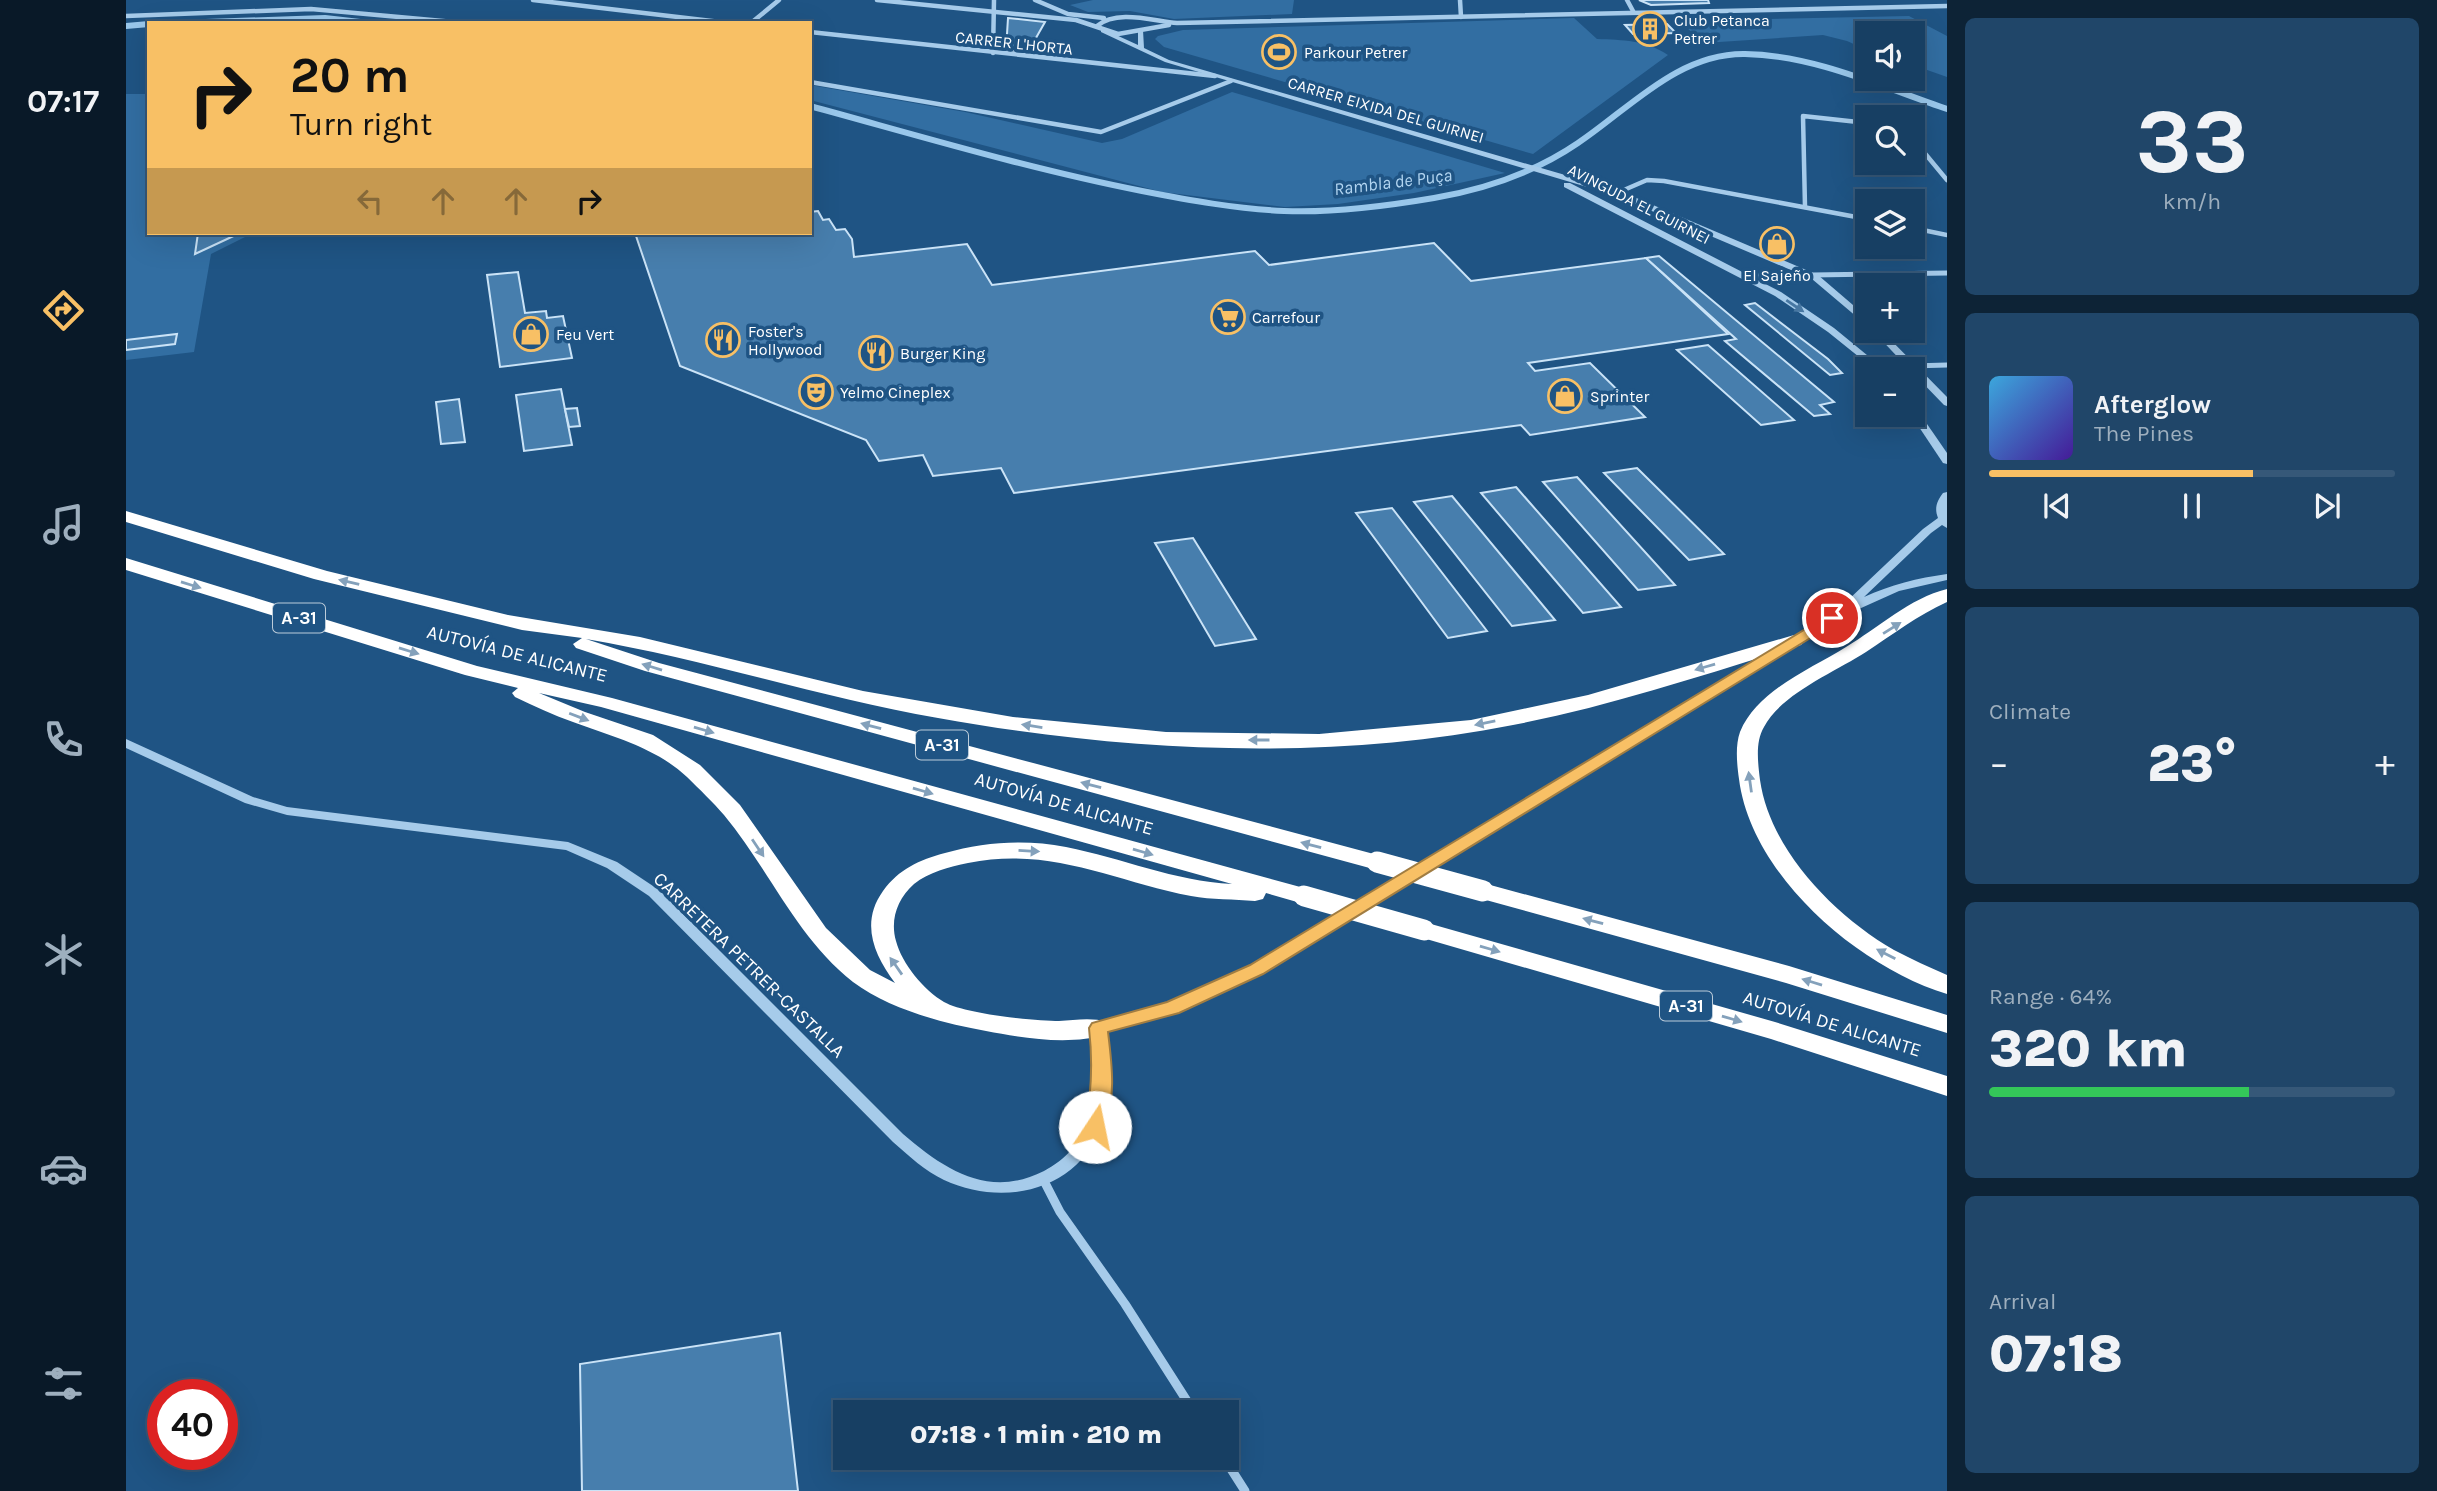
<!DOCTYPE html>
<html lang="en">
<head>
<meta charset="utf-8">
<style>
  :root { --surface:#173f63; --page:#204669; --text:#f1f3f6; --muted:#9eafbe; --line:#365878; --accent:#f8c065 }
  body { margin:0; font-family:Karla,sans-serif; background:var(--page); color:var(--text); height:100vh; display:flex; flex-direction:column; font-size:26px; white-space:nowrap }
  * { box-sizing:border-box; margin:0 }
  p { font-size:23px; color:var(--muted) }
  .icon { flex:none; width:38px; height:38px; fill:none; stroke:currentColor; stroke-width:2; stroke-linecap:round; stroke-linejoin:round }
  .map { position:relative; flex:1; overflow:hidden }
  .details { display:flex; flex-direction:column; gap:18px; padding:18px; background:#0d2336; width:490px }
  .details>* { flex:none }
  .top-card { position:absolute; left:21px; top:21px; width:665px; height:214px; border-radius:0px; box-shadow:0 7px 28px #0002,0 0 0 2px var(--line); background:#f8c065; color:#111; overflow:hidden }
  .controls { position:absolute; left:1729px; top:21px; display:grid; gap:14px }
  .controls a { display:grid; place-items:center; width:70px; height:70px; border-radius:0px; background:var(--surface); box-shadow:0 7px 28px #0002,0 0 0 2px var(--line); font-size:35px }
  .speed { position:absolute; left:21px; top:1379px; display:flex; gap:14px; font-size:35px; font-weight:700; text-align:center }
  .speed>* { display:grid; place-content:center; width:91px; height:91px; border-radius:50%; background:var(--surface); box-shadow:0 7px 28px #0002,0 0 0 2px var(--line); line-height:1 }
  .speed .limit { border:10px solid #d22; background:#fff; color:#111 }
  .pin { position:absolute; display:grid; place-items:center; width:60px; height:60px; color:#fff; margin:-30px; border:4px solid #fff; border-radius:50%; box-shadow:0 2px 7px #0007 }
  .me { position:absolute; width:77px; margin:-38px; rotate:11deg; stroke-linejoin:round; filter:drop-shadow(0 0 5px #0008) }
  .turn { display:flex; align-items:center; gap:24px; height:147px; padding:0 28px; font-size:32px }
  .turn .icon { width:91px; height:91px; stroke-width:2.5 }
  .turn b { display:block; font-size:49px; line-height:60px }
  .lanes { display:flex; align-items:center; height:66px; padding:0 28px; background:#0003; justify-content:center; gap:35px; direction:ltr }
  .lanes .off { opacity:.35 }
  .big { font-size:52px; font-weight:800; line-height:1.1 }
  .details .card { flex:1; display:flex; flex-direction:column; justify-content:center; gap:10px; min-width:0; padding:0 24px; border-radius:10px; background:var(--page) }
  .details .dial { align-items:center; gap:0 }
  .dial b { font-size:91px; line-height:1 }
  .song { display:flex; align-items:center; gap:21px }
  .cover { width:84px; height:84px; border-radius:10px; background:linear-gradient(135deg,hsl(200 70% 55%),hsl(260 70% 35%)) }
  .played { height:7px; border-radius:4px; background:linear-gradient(90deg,var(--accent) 65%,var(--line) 65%) }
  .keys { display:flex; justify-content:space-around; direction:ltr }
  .heat { display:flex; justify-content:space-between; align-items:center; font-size:38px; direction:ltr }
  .charge { height:10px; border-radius:5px; background:linear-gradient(90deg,#34c759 64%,var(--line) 0) }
  .trip { position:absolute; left:707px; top:1400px; width:406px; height:70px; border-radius:0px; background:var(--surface); box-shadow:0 7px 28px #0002,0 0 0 2px var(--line); font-weight:800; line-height:70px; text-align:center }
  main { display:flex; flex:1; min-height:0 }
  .tab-bar { display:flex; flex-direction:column; width:126px; justify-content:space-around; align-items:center; background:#091928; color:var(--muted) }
  .tab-bar .icon { width:49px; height:49px }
  .tab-bar .current { color:var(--accent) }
  .tab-bar b { font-size:32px; color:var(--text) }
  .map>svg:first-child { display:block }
  .green { fill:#326ea2 }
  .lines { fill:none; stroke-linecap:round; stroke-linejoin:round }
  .stream { stroke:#99c7eb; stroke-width:6 }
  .building { fill:#477ead; stroke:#cae3f7; stroke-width:2 }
  .minor-far2 { stroke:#a6cbea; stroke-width:4.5 }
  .minor-far1 { stroke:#a6cbea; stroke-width:5 }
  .minor { stroke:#a6cbea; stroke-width:9 }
  .tertiary { fill:#a6cbea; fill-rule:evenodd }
  .motorway { fill:#fff; fill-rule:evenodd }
  .motorway-bridge { stroke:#fff; stroke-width:21 }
  .oneway { fill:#4878a3 }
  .oneway2 { fill:#84a1bb }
  .route { fill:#f8c065; stroke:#a17d42; stroke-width:2 }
  .labels { text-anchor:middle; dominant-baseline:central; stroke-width:7; stroke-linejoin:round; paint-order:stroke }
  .far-poi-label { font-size:16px; fill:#fff; stroke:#1f5484; text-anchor:start }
  .far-street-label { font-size:16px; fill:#fff; stroke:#1f5484 }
  .far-water-label { font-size:18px; font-style:italic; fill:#b2d5f1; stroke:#1f5484 }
  .shield { fill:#1f5484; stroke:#bcccda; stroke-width:2 }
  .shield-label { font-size:18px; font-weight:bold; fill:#fff }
  .street-label { font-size:19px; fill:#fff; stroke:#1f5484 }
</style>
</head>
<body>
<main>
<nav class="tab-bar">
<b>07:17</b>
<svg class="icon current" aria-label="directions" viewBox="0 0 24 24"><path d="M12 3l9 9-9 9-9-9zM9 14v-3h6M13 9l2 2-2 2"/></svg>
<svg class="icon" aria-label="music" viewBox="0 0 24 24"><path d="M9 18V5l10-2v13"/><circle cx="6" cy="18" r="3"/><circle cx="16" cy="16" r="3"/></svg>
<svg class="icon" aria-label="phone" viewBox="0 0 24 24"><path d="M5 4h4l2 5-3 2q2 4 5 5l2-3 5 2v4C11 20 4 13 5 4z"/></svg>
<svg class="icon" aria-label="climate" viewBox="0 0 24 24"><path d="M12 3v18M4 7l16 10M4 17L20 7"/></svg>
<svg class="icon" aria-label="car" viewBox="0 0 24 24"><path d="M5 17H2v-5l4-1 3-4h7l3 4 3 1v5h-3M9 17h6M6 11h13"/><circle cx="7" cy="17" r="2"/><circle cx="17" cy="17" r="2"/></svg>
<svg class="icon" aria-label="filters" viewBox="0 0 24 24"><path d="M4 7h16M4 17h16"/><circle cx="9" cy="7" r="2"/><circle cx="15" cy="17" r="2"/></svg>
</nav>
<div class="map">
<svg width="1821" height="1491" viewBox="0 0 1821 1491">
  <rect width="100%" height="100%" fill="#1f5484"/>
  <g class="green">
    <path d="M967,0H1168L1166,14L1048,19L1004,11L962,12L944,5Z"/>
    <path d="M1783,16L1821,36V77L1787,65V33H1741V50L1721,41L1697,35L1578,43L1553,21Z"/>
    <path d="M1448,18L1471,39C1497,40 1519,40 1542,55L1407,154L1038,47L1029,39L1032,36L1057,30Z"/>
    <path d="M684,85L839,112L976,143L996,139L1106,92L1379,173L1288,193L1212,204L1159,207L1036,192L684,100Z"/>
    <path d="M0,94H23V233H127L85,254L68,352L0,360Z"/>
  </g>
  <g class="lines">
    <g class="stream">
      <path d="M51,23L199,18L243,23"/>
      <path d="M0,26L23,24"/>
      <path d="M684,106C794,136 904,169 1016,191C1062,200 1111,209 1158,211C1205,213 1261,206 1308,198C1361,189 1408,173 1452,143C1503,109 1552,53 1619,54C1688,55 1756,87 1821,109"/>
    </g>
  </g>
  <g class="building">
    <path d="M1513,0H1582L1583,3L1525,5Z"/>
    <path d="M882,18L919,22L902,52L880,50Z"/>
    <path d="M1541,24L1550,33L1507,34L1499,25Z"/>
    <path d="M1238,183L1249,189L1236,193L1225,187Z"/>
    <path d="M692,211L697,220L703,219L710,230L719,229L726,239L728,257L841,244L866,285L1129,251L1143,265L1308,243L1345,281L1520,258L1602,334L1402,363L1409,371L1464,363L1519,417L1404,435L1395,425L888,493L875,468L807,476L797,455L753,461L740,440L554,366L509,233H684V212Z"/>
    <path d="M72,233H114L69,254Z"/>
    <path d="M1533,256L1708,402L1694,405L1704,414L1688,416L1599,341L1610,339L1520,258Z"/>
    <path d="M392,272L399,313L420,311L421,318L437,316L446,358L374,367L361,275Z"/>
    <path d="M1629,303L1702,359L1716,373L1704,375L1619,305Z"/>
    <path d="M51,334L49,344L0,350V340Z"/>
    <path d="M1582,345L1668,420L1635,425L1551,350Z"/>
    <path d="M435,389L446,445L398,451L390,395Z"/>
    <path d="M333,399L339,442L315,444L310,402Z"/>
    <path d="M451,408L454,426L443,427L439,409Z"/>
    <path d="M1511,468L1598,554L1563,560L1478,473Z"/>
    <path d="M1451,477L1549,585L1512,590L1417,482Z"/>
    <path d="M1390,487L1495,607L1457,613L1355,493Z"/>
    <path d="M1326,496L1429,620L1386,626L1288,502Z"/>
    <path d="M1266,508L1361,631L1322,638L1230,513Z"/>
    <path d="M1067,538L1130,639L1089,646L1029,543Z"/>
    <path d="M654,1333L672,1491H456L454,1364Z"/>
  </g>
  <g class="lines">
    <g class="minor-far2">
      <path d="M407,0L603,23"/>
      <path d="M751,0L950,20L992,34L1043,25"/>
      <path d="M909,0L942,14L978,18"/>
      <path d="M1334,0L1335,17"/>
      <path d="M1501,0L1507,11"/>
      <path d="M0,16L185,9L339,23"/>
      <path d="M625,23L653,0"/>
      <path d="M971,26C991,9 1027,21 1051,23L1821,6"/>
      <path d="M684,32L1089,76"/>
      <path d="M867,53L868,0"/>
      <path d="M684,82L975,132L1105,81"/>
      <path d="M1787,139L1821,180"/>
      <path d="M1491,193L1521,180L1538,181L1741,219"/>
      <path d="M1679,207L1677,116L1741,123"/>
      <path d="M1787,228L1821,235"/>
    </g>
    <g class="minor-far1">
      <path d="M1620,276L1821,273"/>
      <path d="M1785,366L1821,365"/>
    </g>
    <g class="minor">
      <path d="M917,1179L934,1212L999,1304L1068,1412"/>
      <path d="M1098,1458L1119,1491"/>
    </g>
    <g class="tertiary">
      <path d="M977,29L1012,45V31L1017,30L1018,48L1043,60L1494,191L1692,275L1741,317V324L1738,323L1686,279L1488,195L1039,62L975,32V30Z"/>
      <path d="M1438,183H1444L1655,292L1708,328L1758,369H1748L1702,332L1649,296L1438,187Z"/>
      <path d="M1747,331H1756L1821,397V406L1818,405L1787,373V369H1783Z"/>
      <path d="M1787,407L1790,408L1821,453V464L1817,463L1785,415Z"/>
      <path d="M1821,492V528L1816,525L1805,533L1738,597C1764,585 1792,578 1821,574V580L1773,591L1724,613L1136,973L1051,1012L980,1031C984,1060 987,1088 979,1116C959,1189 881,1209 818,1180C799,1171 783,1156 767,1142L523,896L481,868L440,850L161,815L119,803L0,748V739L127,797L161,807L442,842L491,862L533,890L777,1134C819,1170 863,1199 918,1171C939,1160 956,1142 963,1119C973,1090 969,1058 965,1028L967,1024L1042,1004L1126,965L1721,605L1719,603L1721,601L1797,529L1812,518C1808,508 1811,501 1817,493Z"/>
    </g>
    <g class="motorway">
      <path d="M0,511L201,571L382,615L514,637L737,691L887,717L1040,732L1193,734L1345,720L1462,695L1668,635L1678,641L1675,645C1580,674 1485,706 1387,725C1199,762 1000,752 812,718C693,697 578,659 460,639L533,663L1259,857L1262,862L1259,867L1251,870L519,671L450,648L447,644L456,638L396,630L188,579L0,522Z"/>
      <path d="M0,558L351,666L486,698L1178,888L1186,890L1189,896L1186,902L1178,904L1140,893L1137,899L1129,901C1108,899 1086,900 1065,896C987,881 925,846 842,863C823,867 803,872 788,884C771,899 764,920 770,941C776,964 798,990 818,1002C839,1014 909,1021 933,1021C949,1020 966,1017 981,1022L984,1028L981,1034C944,1046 897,1038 860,1031C816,1023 763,1009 727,982C670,937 643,869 598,815C587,802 573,789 561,777C529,747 487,737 447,722C427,715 408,706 389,697L386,693L392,688L339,675L0,570ZM413,693L475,707L1106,884C1048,881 996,858 940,847C899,839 858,842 819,853C793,860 773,869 757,891C734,923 748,955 769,983L744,970L700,928L614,805L574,765L527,735L459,712Z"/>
      <path d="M1821,589V602C1792,615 1766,635 1740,652C1709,672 1655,694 1638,727C1629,742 1632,763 1634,780C1644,850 1708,915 1768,950C1785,959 1803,967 1821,975V994C1732,967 1625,875 1613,779C1611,765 1609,746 1614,732C1631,690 1685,669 1720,647C1752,628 1784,598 1821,589Z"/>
      <path d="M1357,883L1663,966L1821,1015V1033L1660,983L1349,897L1346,891L1349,885Z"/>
      <path d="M1298,922L1649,1022L1821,1076V1096L1645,1039L1290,936L1286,930L1290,924Z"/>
    </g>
    <g class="motorway-bridge">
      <path d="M1251,862L1357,891"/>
      <path d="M1178,896L1298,930"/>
    </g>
  </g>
  <defs><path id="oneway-solid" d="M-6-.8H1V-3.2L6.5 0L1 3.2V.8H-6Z" transform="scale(1.75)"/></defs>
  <use class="oneway" href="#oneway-solid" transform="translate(1669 306) rotate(34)"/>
  <g class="oneway2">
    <use href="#oneway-solid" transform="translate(223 582) rotate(-167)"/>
    <use href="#oneway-solid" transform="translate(65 585) rotate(17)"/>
    <use href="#oneway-solid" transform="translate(1766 628) rotate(-32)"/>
    <use href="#oneway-solid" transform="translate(283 651) rotate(17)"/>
    <use href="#oneway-solid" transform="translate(526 667) rotate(-163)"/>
    <use href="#oneway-solid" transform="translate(1579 667) rotate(164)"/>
    <use href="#oneway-solid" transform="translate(453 717) rotate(21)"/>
    <use href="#oneway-solid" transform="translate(1359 723) rotate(169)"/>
    <use href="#oneway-solid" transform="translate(745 726) rotate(-165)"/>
    <use href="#oneway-solid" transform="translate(906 726) rotate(-171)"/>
    <use href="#oneway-solid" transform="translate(578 730) rotate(16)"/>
    <use href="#oneway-solid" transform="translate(1133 740) rotate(-180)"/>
    <use href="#oneway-solid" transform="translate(1624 782) rotate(-98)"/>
    <use href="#oneway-solid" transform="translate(965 785) rotate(-165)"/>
    <use href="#oneway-solid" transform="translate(797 791) rotate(16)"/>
    <use href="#oneway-solid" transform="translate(1185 845) rotate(-165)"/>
    <use href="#oneway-solid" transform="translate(632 848) rotate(56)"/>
    <use href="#oneway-solid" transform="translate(903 851) rotate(3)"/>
    <use href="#oneway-solid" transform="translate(1017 852) rotate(16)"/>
    <use href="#oneway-solid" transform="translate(1467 921) rotate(-165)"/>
    <use href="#oneway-solid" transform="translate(1364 949) rotate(16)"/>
    <use href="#oneway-solid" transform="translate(1760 954) rotate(-153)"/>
    <use href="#oneway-solid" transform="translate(770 966) rotate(-125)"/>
    <use href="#oneway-solid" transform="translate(1686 982) rotate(-163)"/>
    <use href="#oneway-solid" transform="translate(1606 1019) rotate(16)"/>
  </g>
  <path class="route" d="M1706,613L1714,618L1712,621L1137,974L1053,1013L982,1032C986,1064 991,1103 976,1132L969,1135L962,1132L959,1127C966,1092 967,1063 963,1028L966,1023L1041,1002L1124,965Z"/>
  <defs>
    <g id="building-ring" transform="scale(1.75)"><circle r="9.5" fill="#1f5484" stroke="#f8c065" stroke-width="1.5"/><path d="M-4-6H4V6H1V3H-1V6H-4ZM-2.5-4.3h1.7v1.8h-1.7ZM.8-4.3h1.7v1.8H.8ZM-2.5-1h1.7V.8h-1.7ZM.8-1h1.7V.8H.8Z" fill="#f8c065"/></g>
    <g id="stadium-ring" transform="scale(1.75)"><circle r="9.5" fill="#1f5484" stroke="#f8c065" stroke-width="1.5"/><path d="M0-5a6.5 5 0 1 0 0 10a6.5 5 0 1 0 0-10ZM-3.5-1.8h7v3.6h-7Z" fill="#f8c065"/></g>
    <g id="shop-ring" transform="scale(1.75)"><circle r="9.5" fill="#1f5484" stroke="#f8c065" stroke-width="1.5"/><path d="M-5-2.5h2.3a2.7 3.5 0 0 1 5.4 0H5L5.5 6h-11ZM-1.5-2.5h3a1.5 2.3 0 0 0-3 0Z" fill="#f8c065"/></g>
    <g id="supermarket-ring" transform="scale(1.75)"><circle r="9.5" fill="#1f5484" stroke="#f8c065" stroke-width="1.5"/><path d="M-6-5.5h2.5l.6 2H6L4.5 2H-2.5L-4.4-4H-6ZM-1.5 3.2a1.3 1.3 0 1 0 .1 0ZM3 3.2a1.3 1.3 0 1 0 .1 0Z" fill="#f8c065"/></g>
    <g id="restaurant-ring" transform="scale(1.75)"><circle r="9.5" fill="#1f5484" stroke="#f8c065" stroke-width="1.5"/><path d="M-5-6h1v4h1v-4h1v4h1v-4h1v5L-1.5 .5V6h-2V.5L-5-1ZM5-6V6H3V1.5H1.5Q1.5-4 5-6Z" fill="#f8c065"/></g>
    <g id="theatre-ring" transform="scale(1.75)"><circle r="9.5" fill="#1f5484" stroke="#f8c065" stroke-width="1.5"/><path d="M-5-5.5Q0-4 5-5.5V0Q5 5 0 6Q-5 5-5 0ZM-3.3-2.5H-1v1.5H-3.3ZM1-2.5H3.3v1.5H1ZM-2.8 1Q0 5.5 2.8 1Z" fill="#f8c065"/></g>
  </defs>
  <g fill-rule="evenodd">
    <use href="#building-ring" x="1524" y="29"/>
    <use href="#stadium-ring" x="1153" y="52"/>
    <use href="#shop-ring" x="1651" y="244"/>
    <use href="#supermarket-ring" x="1102" y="317"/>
    <use href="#shop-ring" x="405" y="334"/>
    <use href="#restaurant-ring" x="597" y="340"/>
    <use href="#restaurant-ring" x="750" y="353"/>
    <use href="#theatre-ring" x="690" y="392"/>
    <use href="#shop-ring" x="1439" y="396"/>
  </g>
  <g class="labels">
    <g class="far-poi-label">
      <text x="1548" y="20">Club Petanca<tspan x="1548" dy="18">Petrer</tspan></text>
      <text x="1178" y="52">Parkour Petrer</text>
      <text x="1651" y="275" text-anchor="middle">El Sajeño</text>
      <text x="1126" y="317">Carrefour</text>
      <text x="622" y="331">Foster's<tspan x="622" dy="18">Hollywood</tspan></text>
      <text x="430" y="334">Feu Vert</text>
      <text x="774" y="353">Burger King</text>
      <text x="714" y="392">Yelmo Cineplex</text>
      <text x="1464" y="396">Sprinter</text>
    </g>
    <g class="far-street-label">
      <text transform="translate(888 43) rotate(6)">CARRER L'HORTA</text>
      <text transform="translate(1260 110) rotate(16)">CARRER EIXIDA DEL GUIRNEI</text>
      <text transform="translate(1513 204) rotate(27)">AVINGUDA EL GUIRNEI</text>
    </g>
    <g class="far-water-label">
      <text transform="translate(1267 182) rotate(-7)">Rambla de Puça</text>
    </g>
    <g class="shield">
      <rect x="147" y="603.5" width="52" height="29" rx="5"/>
      <rect x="790" y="730.5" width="52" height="29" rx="5"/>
      <rect x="1534" y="991.5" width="52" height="29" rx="5"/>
    </g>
    <g class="shield-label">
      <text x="173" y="618">A-31</text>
      <text x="816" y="745">A-31</text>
      <text x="1560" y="1006">A-31</text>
    </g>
    <g class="street-label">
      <text transform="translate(391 654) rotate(14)">AUTOVÍA DE ALICANTE</text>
      <text transform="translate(938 804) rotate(16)">AUTOVÍA DE ALICANTE</text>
      <text transform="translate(623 965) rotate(44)">CARRETERA PETRER-CASTALLA</text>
      <text transform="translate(1706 1024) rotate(17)">AUTOVÍA DE ALICANTE</text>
    </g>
  </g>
</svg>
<div class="controls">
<a><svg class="icon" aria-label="sound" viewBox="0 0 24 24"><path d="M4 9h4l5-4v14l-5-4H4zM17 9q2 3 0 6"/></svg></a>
<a><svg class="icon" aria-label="search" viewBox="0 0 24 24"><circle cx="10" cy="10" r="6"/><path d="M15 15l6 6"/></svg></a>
<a><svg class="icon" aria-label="layers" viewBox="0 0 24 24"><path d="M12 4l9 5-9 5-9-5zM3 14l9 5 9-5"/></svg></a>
<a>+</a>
<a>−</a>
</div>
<div class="speed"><div class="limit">40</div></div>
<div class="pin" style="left:1706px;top:618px;background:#d93025"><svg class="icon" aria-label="arrive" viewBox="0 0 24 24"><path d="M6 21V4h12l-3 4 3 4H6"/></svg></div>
<svg class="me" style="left:969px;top:1127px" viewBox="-20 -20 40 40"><circle r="19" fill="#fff"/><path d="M0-13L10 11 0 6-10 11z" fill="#f8c065"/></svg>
<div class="trip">07:18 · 1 min · 210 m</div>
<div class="top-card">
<div class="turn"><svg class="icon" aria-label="right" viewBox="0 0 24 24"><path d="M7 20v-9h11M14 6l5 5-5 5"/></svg><div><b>20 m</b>Turn right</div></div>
<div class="lanes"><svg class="icon off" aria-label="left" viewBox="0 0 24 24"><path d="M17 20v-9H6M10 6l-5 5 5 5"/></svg><svg class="icon off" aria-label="ahead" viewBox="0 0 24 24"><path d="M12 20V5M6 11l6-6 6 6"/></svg><svg class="icon off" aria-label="ahead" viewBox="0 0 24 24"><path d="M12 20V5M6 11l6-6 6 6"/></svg><svg class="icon" aria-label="right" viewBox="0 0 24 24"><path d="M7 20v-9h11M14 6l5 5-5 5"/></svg></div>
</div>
</div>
<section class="details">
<div class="card dial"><b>33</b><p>km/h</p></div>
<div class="card">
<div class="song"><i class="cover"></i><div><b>Afterglow</b><p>The Pines</p></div></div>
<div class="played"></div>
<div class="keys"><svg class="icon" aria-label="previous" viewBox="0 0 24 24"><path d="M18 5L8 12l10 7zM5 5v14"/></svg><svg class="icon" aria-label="pause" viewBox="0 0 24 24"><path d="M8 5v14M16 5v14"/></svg><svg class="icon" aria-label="next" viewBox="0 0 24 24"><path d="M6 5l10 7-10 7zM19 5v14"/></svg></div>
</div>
<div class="card"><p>Climate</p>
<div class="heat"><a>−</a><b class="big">23°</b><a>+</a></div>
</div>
<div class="card"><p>Range · 64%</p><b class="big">320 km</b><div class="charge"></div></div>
<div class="card"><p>Arrival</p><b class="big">07:18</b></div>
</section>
</main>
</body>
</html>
